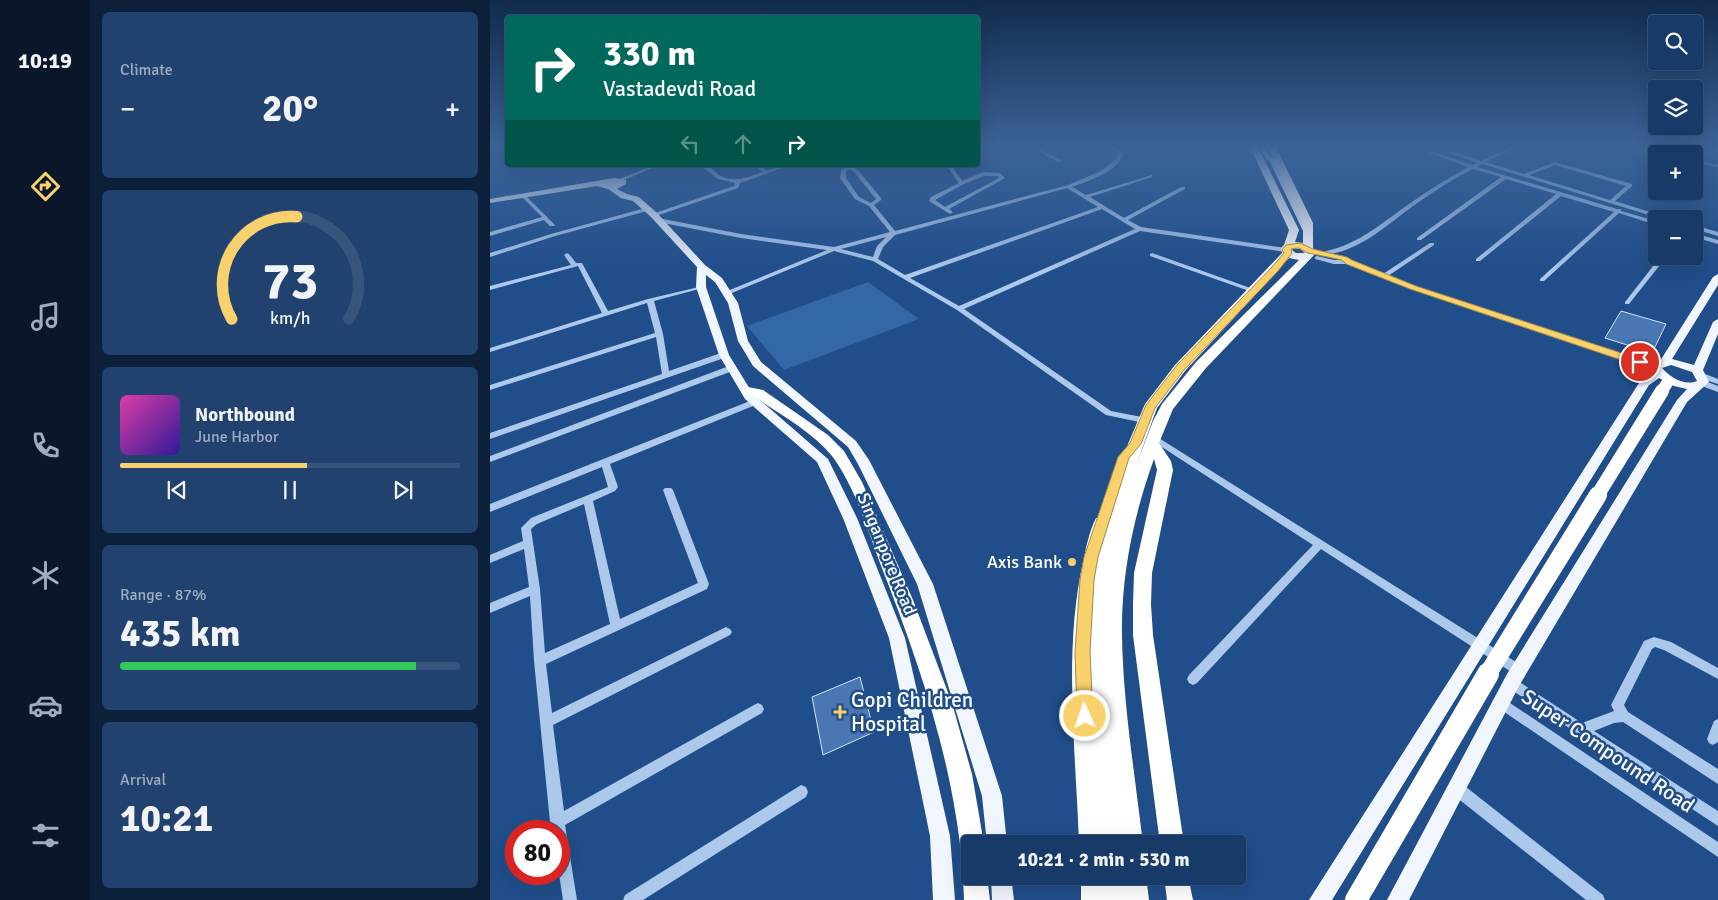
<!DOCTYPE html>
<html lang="en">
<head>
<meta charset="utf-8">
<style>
  :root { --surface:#183a68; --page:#21416e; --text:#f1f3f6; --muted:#9fadc0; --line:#36547c; --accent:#f8d16d }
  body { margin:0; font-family:Signika,sans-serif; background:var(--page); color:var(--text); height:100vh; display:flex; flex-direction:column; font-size:19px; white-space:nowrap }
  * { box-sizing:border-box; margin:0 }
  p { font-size:16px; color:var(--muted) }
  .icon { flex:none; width:28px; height:28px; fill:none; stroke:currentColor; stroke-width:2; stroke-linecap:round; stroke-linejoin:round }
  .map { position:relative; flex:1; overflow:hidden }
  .details { display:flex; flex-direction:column; gap:12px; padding:12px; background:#0d2039; width:400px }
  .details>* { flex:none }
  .guide { position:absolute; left:15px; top:15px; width:475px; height:152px; border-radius:5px; box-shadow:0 5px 20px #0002,0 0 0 1px var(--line); background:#00695c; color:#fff; overflow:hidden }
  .fabs { position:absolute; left:1158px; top:15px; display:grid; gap:10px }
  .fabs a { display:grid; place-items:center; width:55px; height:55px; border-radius:5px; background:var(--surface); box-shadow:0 5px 20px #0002,0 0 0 1px var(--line); font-size:25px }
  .speed { position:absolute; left:15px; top:820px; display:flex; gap:10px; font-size:25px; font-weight:700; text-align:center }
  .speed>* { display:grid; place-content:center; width:65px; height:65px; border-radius:50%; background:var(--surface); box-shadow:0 5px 20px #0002,0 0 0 1px var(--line); line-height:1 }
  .speed .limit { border:8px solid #d22; background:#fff; color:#111 }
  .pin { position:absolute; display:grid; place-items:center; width:42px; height:42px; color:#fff; margin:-21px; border:2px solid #fff; border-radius:50%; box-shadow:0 1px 5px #0007 }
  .me { position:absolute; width:55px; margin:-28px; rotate:357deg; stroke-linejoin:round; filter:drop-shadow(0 0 4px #0008) }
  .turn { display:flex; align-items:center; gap:18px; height:105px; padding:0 15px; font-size:22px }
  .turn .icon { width:65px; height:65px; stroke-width:2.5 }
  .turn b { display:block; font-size:35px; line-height:42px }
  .lanes { display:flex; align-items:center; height:48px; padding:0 15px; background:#0003; justify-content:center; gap:25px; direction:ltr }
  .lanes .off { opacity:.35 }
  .big { font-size:38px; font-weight:800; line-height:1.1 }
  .details .card { flex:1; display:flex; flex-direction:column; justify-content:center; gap:8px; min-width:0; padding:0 18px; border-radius:8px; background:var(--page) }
  .details .dial { align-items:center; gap:0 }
  .dial svg { height:130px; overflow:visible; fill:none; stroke:var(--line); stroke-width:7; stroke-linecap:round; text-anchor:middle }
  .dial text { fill:var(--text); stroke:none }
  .song { display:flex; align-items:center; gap:15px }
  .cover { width:60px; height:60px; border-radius:8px; background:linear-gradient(135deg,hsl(320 70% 55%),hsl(250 70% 35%)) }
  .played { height:5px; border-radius:2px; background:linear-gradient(90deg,var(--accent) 55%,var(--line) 55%) }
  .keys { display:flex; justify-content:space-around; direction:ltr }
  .heat { display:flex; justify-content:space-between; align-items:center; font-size:28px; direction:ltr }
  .charge { height:8px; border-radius:4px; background:linear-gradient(90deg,#34c759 87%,var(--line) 0) }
  .trip { position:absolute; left:471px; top:835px; width:285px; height:50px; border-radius:5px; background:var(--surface); box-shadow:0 5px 20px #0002,0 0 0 1px var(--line); font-weight:800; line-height:50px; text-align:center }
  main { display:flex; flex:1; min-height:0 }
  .tabs { display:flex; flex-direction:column; width:90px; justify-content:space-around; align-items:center; background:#0a172a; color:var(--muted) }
  .tabs .icon { width:35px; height:35px }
  .tabs .selected { color:var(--accent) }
  .tabs b { font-size:22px; color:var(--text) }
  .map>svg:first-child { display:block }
  .green { fill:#3467a7 }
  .building { fill:#4977b2; stroke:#d1e3f8 }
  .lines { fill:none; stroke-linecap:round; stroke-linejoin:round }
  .minor { fill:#acc8eb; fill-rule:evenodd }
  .major { fill:#f1f6fe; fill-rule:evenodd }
  .highway { fill:#fff; fill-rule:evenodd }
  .highway-bridge-far2 { stroke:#fff; stroke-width:14 }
  .highway-bridge-far1 { stroke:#fff; stroke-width:18 }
  .highway-bridge { stroke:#fff; stroke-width:22 }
  .route { fill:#f8d16d; stroke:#a18847 }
  .poi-dot { fill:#f8d16d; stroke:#204e8a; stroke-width:2 }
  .labels { text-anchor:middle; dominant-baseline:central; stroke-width:5; stroke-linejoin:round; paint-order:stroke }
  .street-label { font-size:18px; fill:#fff; stroke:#204e8a }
  .poi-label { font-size:18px; fill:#fff; stroke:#204e8a; text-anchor:end }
  .near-poi-label { font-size:21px; fill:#fff; stroke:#204e8a; text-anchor:start }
  .near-street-label { font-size:21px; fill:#fff; stroke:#204e8a }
</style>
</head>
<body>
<main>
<nav class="tabs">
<b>10:19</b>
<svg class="icon selected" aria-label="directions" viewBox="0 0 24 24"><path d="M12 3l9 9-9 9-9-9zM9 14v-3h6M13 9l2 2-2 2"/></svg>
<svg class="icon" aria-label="music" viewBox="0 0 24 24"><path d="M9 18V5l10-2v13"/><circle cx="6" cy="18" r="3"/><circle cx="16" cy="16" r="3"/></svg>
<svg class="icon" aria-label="phone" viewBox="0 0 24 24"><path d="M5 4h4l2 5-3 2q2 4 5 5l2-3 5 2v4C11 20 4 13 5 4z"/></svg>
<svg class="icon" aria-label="climate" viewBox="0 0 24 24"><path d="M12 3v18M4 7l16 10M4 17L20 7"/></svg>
<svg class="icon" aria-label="car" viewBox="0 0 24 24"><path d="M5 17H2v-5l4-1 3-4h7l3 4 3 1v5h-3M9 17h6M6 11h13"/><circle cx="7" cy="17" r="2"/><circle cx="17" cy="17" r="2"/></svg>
<svg class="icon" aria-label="filters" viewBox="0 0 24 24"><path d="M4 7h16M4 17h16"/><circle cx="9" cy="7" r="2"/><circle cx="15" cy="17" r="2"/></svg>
</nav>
<section class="details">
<div class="card"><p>Climate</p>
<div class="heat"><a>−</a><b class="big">20°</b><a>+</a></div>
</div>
<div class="card dial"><svg viewBox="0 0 100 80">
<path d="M14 69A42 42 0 1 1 86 69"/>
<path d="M14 69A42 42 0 0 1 54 6" stroke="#f8d16d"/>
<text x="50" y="56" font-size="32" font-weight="700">73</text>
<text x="50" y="72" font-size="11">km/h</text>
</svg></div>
<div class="card">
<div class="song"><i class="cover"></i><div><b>Northbound</b><p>June Harbor</p></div></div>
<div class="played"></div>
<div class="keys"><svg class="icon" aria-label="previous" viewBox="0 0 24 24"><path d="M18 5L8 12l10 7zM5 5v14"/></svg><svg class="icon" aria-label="pause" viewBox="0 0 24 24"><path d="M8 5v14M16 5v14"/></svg><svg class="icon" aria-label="next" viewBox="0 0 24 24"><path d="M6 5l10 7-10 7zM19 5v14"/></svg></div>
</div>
<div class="card"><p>Range · 87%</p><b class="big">435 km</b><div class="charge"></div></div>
<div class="card"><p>Arrival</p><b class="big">10:21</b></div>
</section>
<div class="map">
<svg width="1228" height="900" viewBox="0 0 1228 900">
  <rect width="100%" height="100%" fill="#204e8a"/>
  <path class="green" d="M378,282L429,319L294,370L257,326Z"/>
  <g class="building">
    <path d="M1131,311L1176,324L1165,347L1153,350L1115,338Z"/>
    <path d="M370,677L384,732L333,755L322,697Z"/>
  </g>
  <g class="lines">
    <g class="minor">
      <path d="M541,147H546L572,161L568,162Z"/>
      <path d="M619,147H624L633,152C631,171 598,181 582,187L596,195L662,175V177L600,197L634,218L691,187H695V189L638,220L651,227L796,248L799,250L796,252L650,231L474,309L621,411L657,418L658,420L654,423L616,415L467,310L383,261L344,251L237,295L234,293L235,292L337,250L251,238L168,222L165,220L168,218L251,234L344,247L400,232L379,206L365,199L350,178L351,171L355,167L353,165H363L362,167L368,170L391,198V200L384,205L405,231L578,185L611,171L626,159L628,153ZM359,169L364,172L386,199L381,203L369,197L356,178V171ZM577,188L608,207L415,275L388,259L393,247L405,235ZM612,209L645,229L469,306L420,278ZM396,237L387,246L383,257L351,249Z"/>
      <path d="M923,147H929L982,165L987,163L944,147H950L991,161L1022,147H1027L996,162L1034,174L1065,162L1142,184V186L1125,201L1182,219H1172L992,164L987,167L1127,209H1131V211L1166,221V225L1129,213L1054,281H1050V279L1124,212L1071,196L990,261H986V259L1066,194L1016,179L931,240H927V238L1011,177L983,169C963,179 944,191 926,204C900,222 873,249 840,254L856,258L893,274L940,243H944V245L898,276L1011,316L1170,366L1171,368L1170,370H1164L904,283L858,264H844L825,259V257L827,256L844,260H851L818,251L821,249L835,253L836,251C870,244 894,221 922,202C940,189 959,178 978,167ZM1065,165L1136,186L1120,200L1039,175Z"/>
      <path d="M1140,147H1147L1175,154H1166L1140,148Z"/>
      <path d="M1205,147L1228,150V152L1207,148Z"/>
      <path d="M690,149H765L767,150L765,151H688V150Z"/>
      <path d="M1204,160L1228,165V167L1204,162Z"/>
      <path d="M164,165H170L132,181L127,180Z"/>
      <path d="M212,165C219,165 224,171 229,175C243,184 258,177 273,172L262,165H268L277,171L294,165H301L250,183L248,188L166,216H162V214L244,186L245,183L228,179L212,167Z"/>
      <path d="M456,165H461L472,181L493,172L510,173L515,178L459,209L463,212L460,214L439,201L441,197L469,183ZM494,176H507L509,178L455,207L445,200L474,184Z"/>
      <path d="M36,196L65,225L64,226H60L54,220L0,236V232L52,217L33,198Z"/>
      <path d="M159,207L161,208V210L65,236L0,257V253L61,234Z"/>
      <path d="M1204,225L1228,232V236L1204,229Z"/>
      <path d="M1204,233L1228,240V244L1204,237Z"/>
      <path d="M77,253L79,254L86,263H92L118,311L158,299L213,286V288L164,301L173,334L179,371L231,353H237L238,355L237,357L0,439V433L172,374L166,337L0,390V385L165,333L157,303L0,352V348L112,313L88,266L0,290V286L81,265L74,255Z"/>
      <path d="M662,253L766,290L767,291L766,292H762L660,256V254Z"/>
      <path d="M1171,256H1177L1139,304H1135V302Z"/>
      <path d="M239,366H245L246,368L245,370L0,462V456Z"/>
      <path d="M1209,374H1215L1228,379V384L1209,378L1208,376Z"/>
      <path d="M1209,381H1215L1228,386V392L1209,385L1208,383Z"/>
      <path d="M265,399L268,400L269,402L268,404L120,464L128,487L125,491L103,501L130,619L208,583L173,490L175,488H181L183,490L219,584L217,589L56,664L62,713L232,629L236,627L240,629L242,632L240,635L63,725L74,811L264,705L268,703L272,705L274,709L272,713L75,825L87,900H73L69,874V831H62L60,822L44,661L40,596L0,613V603L39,587L34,549L0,563V555L33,541L31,528L41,518L118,487L112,467L0,512V504ZM94,504L120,624L55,653L50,589L41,529L47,524Z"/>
      <path d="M664,435L1034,667L1036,671L1034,675L1030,676L1026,675L831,549L707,683L703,685L699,683L697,679L699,675L823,545L661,440L660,438Z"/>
      <path d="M1164,637L1181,642L1228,668V679L1174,650L1165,647L1162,649L1134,705L1138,712L1228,769V784L1133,722L1124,723L1104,731L1228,811V826L1017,687L1015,683L1017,679L1021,677L1025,679L1092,723L1124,711L1121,705L1123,701L1154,641Z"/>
      <path d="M1011,697L1228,842V857L1007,707L1005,703L1007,699Z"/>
      <path d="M1228,719V742L1223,745L1219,743L1217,739L1224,721Z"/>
      <path d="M966,781L971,783L1113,895L1115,900H1096L961,793L959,788L961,783Z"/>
      <path d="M311,785L316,787L318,792L316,797L153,900H133L135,895Z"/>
    </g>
    <g class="major">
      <path d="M769,147H775L781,157L787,161L822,233L821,235L814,233L780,162L776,159Z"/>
      <path d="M124,178L136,180V184L127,189L137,194L149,197L167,213L215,265L232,278L248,303L258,341L271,362L366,441L379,460L443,584L512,796L517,844H497L492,796L427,584L368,464L358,447L263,366L248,341L238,303L225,282L216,275V287L239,355L263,394L338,459L367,518L415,638L460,836L465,900H443L440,836L399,638L353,518L327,462L255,399L229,355L206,287L207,267L161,217L143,201L131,198L118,189L107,186L0,203V199Z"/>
      <path d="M1228,274V285L1182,359L1204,365L1223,322L1228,319V334L1213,370L1219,382L1197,402L1029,686L919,900H897L1017,674L1187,400L1197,389L1184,386L1169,378L1159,385L842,900H819L1149,383L1163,371V365L1170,361L1223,277ZM1181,365L1202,372L1207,381C1194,386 1181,378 1172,368Z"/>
      <path d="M501,876H521L524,900H502Z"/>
    </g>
    <g class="highway">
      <path d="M760,147H768L809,230L805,242L813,243V223L778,147H786L823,223V248L826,253L716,368L683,409L669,443L681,461L683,470L662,573L661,604L663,635L694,844H670L643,635V604L644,573L667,470L664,459C644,514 631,575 632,635C633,704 645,775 653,844H589C586,754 573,650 593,562C596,548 599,532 606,518L615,517L638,444L655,404L685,365L792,253L791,248L794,245L799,230ZM803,249H810L815,253H806L802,250ZM799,258L809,260L706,362L672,404L663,421L645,468L667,408L695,371Z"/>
      <path d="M1179,376L1186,380L1177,394H1167L1165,391L1174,377Z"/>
      <path d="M258,387L273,390L338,435L354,451L372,482L423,600L462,703L482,774L494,844H480V855L474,852L470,844C458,746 426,655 390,563C378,530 364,485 342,456C322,431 290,415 264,396L253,394L251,391L253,388Z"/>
      <path d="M480,866V876H497L500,900H474L473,876L476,867Z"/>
      <path d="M591,876H656L659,900H591Z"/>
      <path d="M674,876H698L703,900H677Z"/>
    </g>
    <path class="highway-bridge-far2" d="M1107,496L1172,391"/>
    <path class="highway-bridge-far1" d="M997,675L1108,495"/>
    <path class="highway-bridge" d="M866,900L998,674"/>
  </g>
  <linearGradient id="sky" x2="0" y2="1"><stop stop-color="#122b4c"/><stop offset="0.54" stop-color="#3c6398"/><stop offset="1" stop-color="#3c6398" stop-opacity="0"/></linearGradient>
  <rect width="1228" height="273" fill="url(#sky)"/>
  <path class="route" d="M810,243L823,249L857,257L862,260L926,286L1153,360L1155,362L1150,365H1146L920,289L856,264L852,260L818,253L809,248L801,249L802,253L788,271L694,370L665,408L651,444L639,458L608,557L604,580L600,652L603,716L600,721L595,723L589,721L587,716L585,652L590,580L594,557L628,457L640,443L656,405L687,365L782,267L794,253L792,250L796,245Z"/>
  <g class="poi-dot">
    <circle cx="582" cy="562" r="5"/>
    <path d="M347.5 704.5h5v5h5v5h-5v5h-5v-5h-5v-5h5z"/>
  </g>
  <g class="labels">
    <g class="street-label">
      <text transform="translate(397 554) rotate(68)">Singanpore Road</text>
    </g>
    <g class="poi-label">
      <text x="572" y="562">Axis Bank</text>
    </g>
    <g class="near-poi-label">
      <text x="361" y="700">Gopi Children<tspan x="361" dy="24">Hospital</tspan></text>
    </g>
    <g class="near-street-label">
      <text transform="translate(1118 751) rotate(34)">Super Compound Road</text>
    </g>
  </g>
</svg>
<div class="fabs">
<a><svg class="icon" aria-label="search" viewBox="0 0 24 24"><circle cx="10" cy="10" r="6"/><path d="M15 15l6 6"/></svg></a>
<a><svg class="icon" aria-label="layers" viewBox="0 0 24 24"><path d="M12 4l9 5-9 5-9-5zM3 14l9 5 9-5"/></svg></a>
<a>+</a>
<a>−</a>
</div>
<div class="speed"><div class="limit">80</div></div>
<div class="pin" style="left:1150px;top:362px;background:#d93025"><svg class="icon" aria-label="arrive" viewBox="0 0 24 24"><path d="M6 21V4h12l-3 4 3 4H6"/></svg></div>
<svg class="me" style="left:595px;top:716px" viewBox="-20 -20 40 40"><circle r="17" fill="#f8d16d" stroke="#fff" stroke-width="3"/><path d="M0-11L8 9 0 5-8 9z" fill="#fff"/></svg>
<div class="trip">10:21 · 2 min · 530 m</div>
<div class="guide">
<div class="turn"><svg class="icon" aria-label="right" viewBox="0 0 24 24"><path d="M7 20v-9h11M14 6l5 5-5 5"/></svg><div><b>330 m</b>Vastadevdi Road</div></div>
<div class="lanes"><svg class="icon off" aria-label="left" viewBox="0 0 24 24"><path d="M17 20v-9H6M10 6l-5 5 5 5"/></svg><svg class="icon off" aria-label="ahead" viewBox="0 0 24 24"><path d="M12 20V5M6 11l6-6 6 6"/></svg><svg class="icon" aria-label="right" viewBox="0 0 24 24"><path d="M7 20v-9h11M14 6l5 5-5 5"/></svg></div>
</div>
</div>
</main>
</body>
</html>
